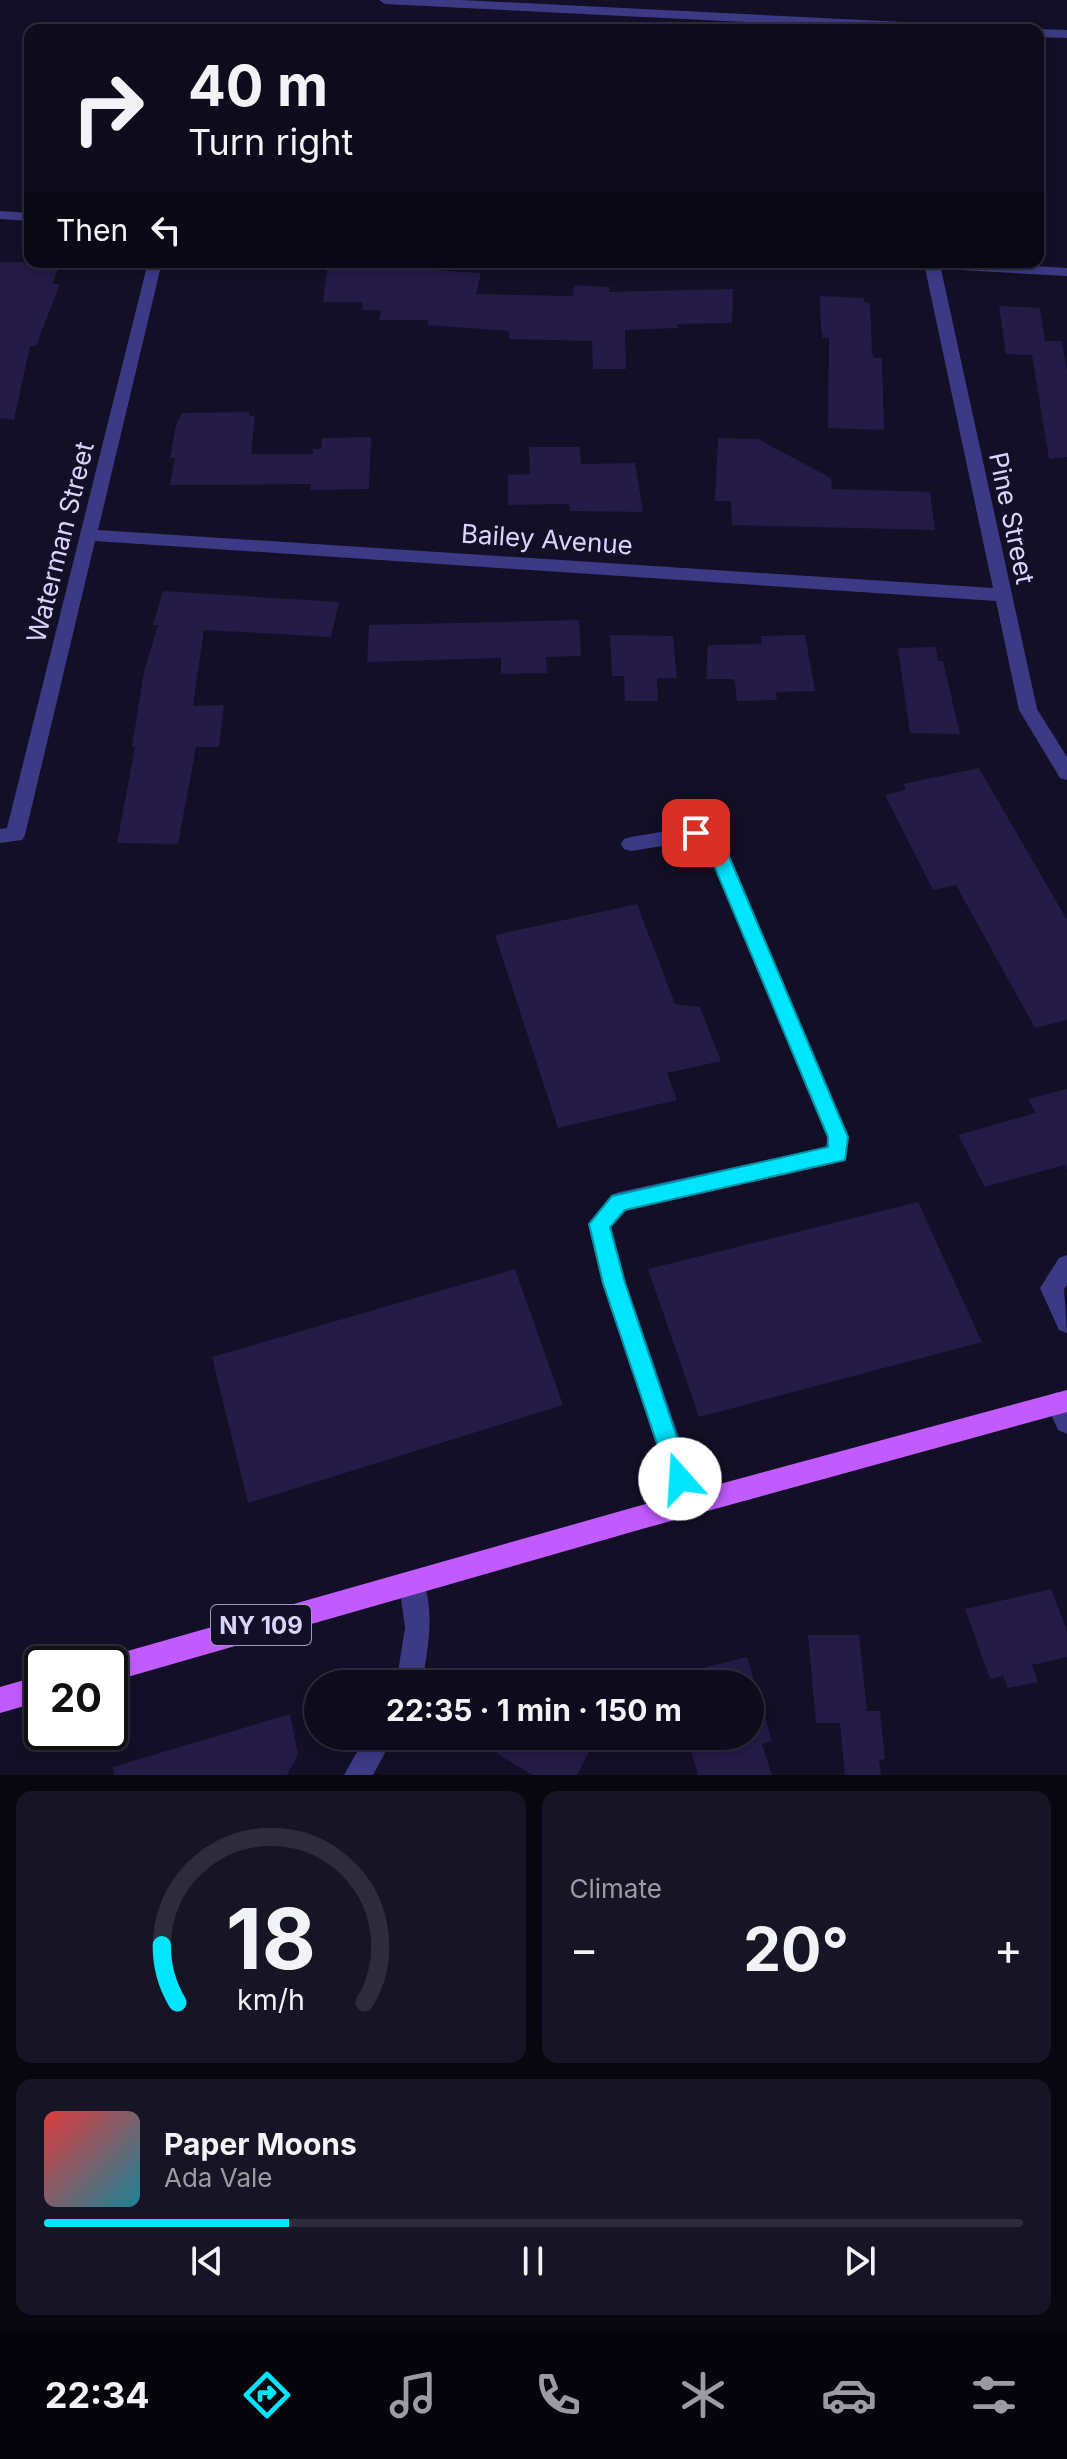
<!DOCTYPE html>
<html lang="en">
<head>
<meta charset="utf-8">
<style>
  :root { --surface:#0e0b1c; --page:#171425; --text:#f1f3f6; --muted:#9b9ba3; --line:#2e2b3b; --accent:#00e5ff }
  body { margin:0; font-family:Inter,sans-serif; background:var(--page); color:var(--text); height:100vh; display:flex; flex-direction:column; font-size:30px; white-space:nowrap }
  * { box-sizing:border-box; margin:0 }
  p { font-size:26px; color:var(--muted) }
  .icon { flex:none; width:44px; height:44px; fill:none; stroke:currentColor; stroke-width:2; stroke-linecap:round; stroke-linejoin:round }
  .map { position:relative; height:1775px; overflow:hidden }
  .details { display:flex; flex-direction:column; gap:16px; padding:16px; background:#08060f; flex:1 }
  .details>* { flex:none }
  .banner { position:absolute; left:24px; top:24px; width:1020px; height:244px; border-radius:16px; box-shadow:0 4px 12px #0003,0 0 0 2px var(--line); background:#0e0b1c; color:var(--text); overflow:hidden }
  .speed { position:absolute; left:24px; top:1646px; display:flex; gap:16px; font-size:40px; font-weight:700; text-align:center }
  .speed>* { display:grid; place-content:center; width:104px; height:104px; border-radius:50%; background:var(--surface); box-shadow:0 4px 12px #0003,0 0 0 2px var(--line); line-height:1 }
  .speed .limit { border:4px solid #111; border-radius:12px; background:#fff; color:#111 }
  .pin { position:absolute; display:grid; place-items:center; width:68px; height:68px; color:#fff; margin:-34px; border-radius:16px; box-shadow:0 4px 12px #0006 }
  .me { position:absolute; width:88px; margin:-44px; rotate:341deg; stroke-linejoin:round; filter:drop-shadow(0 0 6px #0008) }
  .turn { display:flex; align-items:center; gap:28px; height:168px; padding:0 32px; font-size:36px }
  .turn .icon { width:104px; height:104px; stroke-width:2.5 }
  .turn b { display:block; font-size:56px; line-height:68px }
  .then { display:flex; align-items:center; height:76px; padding:0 32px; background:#0003; gap:16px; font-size:30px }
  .big { font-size:60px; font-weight:700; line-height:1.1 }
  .details .tile { flex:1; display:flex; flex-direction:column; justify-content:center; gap:12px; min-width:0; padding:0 28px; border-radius:16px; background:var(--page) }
  .details .dial { align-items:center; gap:0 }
  .dial svg { height:208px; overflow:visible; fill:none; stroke:var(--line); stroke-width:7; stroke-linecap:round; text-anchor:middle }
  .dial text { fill:var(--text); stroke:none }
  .song { display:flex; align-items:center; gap:24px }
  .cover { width:96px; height:96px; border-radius:12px; background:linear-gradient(135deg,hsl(0 70% 55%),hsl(190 70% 35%)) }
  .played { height:8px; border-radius:4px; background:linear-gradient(90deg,var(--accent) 25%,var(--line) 25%) }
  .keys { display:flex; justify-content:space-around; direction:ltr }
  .heat { display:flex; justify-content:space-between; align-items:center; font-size:44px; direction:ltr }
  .details .tiles { flex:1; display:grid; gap:16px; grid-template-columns:1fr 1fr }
  .tile:last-child { grid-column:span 2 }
  .trip { position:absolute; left:304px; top:1670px; width:460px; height:80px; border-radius:40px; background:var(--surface); box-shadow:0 4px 12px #0003,0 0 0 2px var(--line); font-weight:700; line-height:80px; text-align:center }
  .tab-bar { display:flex; height:128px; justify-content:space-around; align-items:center; background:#06040b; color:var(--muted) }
  .tab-bar .icon { width:56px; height:56px }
  .tab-bar .active { color:var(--accent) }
  .tab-bar b { font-size:36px; color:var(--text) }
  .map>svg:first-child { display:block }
  .building { fill:#241b47 }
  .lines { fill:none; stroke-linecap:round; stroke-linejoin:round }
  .service { fill:#3d3a85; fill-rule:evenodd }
  .minor { fill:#3d3a85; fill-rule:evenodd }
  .tertiary { fill:#3d3a85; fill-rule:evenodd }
  .primary { fill:#c25bff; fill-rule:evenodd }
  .route { fill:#00e5ff; stroke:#0095a6; stroke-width:2 }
  .labels { text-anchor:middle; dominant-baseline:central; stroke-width:8; stroke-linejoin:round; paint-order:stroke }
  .shield { fill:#130f26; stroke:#9e99be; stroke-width:2 }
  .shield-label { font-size:24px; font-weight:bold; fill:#d9d4ff }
  .street-label { font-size:26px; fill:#d9d4ff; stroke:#130f26 }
</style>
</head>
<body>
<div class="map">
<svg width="1067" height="1775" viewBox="0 0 1067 1775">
  <rect width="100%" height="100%" fill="#130f26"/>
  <g class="building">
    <path d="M0,262H61L52,284H60L36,346H30L14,420L0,418Z"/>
    <path d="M386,267L481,273L476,294L573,296L574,285L609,287V292L733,289L732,323L677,324L678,328L625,330L626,369H593L592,341L509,339V331L427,325L428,320H379L381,310H362L363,302H323L327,270H386Z"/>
    <path d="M820,296L864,298V302L870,303L872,354L874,358H882L884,430L828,428L829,338H823L821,329Z"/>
    <path d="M999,306L1040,308L1045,341H1062L1067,371V457L1049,459L1032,355L1006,354Z"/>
    <path d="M250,412L249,416H255L251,454H313V449H321L322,438L371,437L369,489L310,490L311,484L170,485L175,458H170L176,425L182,413Z"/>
    <path d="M718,438L758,439L831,478L832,489L930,492L935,530L732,525L731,501H715Z"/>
    <path d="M529,447H580L581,464L635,463L643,512L570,511L569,504L508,505V475L530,474Z"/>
    <path d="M163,591L339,602L331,637L204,630L193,706L224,705L219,747H196L178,844L117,843L135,747H132L144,671L158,625H153Z"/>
    <path d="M579,620L581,656L546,657L547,673L501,674V658L367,662L369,625Z"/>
    <path d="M610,635L673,636L677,678H657L658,701H625L624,676H612Z"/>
    <path d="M805,635L815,691L776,692L777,700L737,701L734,679H706L708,645L762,644L761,636Z"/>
    <path d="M936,647L938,661H943L960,734L910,733L898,648Z"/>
    <path d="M979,768L1067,920V1020L1035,1028L956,885L933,890L885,795L906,790L903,784Z"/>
    <path d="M637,904L675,1004L700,1007L721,1061L667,1073L677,1100L558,1128L495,935Z"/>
    <path d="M1067,1089V1170L1064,1165L985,1187L958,1135L1036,1113L1028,1099Z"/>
    <path d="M918,1202L982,1342L699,1417L648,1269Z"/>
    <path d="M515,1269L563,1405L248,1503L212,1357Z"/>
    <path d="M1051,1589L1067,1631V1657L1032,1665L1038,1682L1008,1688L1003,1676L990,1679L965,1609Z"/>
    <path d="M808,1635H859L867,1711H880L885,1759L879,1760L881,1775H845L840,1723H816Z"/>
    <path d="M747,1657L772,1741L762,1744L772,1775H698L687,1736H750V1684H672L670,1676Z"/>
    <path d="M290,1714L298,1754L287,1775H114L113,1767Z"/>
    <path d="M507,1736H597L577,1775H533L497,1754Z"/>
  </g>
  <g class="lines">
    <g class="service">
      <path d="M696,826L723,842L726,847L849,1137L845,1161L626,1210L611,1227L626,1283L702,1504L698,1513L689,1516L680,1513L676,1504L602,1283L588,1224L611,1195L619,1192L826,1147L827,1137L708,852L693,841L631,851L624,849L621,844L624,839L631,837Z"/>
      <path d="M1067,1255V1285L1064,1289L1067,1333L1059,1330L1040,1288L1059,1258Z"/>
      <path d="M1058,1392L1067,1396V1434L1058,1430L1046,1403L1049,1395Z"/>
    </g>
    <g class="minor">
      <path d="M379,0H462L984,26L991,30H906L385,4Z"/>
      <path d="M1038,29L1067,30V38L1038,37V30H1034Z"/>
      <path d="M0,211L30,213V221L0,219Z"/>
      <path d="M148,262H162L98,530L993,588L925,268L892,266L885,262H970L1067,268V276L941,269L1037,709L1067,757V780L1060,778L1019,710L996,601L95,541L25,835L22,840L0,843V829L7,828Z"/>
    </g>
    <g class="tertiary">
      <path d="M412,1571L421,1575C436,1610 428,1648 422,1684H396L405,1628L399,1584L403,1575Z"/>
      <path d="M366,1736H394L373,1775H344Z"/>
    </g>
    <g class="primary">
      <path d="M1067,1390V1412L642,1529L110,1682V1664H99L101,1660L110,1656L642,1505Z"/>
      <path d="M42,1675V1701L0,1713V1687Z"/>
    </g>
  </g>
  <path class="route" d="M696,826L725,847L848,1137L845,1160L625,1210L610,1227L625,1283L691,1479L688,1487L680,1490L672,1487L669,1479L603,1283L589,1224L612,1196L828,1147V1137L708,851L687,833Z"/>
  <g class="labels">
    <rect class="shield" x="211" y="1605" width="100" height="40" rx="6"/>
    <g class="shield-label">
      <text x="261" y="1625">NY 109</text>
    </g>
    <g class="street-label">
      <text transform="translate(1012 518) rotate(78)">Pine Street</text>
      <text transform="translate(547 539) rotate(4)">Bailey Avenue</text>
      <text transform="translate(60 542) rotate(-76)">Waterman Street</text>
    </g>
  </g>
</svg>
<div class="speed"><div class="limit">20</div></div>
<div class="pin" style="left:696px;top:833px;background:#d93025"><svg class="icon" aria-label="arrive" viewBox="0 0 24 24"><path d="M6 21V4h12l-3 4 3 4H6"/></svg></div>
<svg class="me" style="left:680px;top:1479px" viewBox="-20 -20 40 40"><circle r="19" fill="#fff"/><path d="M0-13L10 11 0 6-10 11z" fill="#00e5ff"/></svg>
<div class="trip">22:35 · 1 min · 150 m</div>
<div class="banner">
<div class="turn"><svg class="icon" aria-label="right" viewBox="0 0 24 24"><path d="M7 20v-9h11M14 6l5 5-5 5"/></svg><div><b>40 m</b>Turn right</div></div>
<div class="then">Then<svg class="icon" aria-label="left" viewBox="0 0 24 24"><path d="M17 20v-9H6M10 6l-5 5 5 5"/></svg></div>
</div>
</div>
<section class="details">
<div class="tiles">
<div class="tile dial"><svg viewBox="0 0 100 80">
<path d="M14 69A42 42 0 1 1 86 69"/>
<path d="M14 69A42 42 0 0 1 8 47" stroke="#00e5ff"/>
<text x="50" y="56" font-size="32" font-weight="700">18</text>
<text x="50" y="72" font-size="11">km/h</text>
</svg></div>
<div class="tile"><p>Climate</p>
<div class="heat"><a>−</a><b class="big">20°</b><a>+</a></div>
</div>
<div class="tile">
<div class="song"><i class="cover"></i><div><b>Paper Moons</b><p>Ada Vale</p></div></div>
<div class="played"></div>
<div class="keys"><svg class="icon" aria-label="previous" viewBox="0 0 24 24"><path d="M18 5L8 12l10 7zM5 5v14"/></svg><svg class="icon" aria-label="pause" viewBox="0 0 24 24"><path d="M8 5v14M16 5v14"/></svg><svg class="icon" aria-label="next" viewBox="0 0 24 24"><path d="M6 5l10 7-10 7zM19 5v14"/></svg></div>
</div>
</div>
</section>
<nav class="tab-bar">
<b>22:34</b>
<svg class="icon active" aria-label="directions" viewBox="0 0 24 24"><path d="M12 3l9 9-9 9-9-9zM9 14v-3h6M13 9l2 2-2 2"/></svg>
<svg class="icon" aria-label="music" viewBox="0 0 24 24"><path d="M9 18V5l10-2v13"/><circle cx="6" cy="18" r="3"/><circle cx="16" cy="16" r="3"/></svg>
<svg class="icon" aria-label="phone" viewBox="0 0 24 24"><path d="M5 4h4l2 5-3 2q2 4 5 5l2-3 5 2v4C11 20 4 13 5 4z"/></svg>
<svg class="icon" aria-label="climate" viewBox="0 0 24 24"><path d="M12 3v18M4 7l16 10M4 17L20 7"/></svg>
<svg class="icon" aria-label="car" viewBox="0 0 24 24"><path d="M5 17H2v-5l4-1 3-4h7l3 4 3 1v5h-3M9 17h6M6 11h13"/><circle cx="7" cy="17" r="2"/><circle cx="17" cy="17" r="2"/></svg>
<svg class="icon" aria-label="filters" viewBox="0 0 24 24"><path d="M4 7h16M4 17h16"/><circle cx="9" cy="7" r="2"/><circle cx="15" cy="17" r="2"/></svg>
</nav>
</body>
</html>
